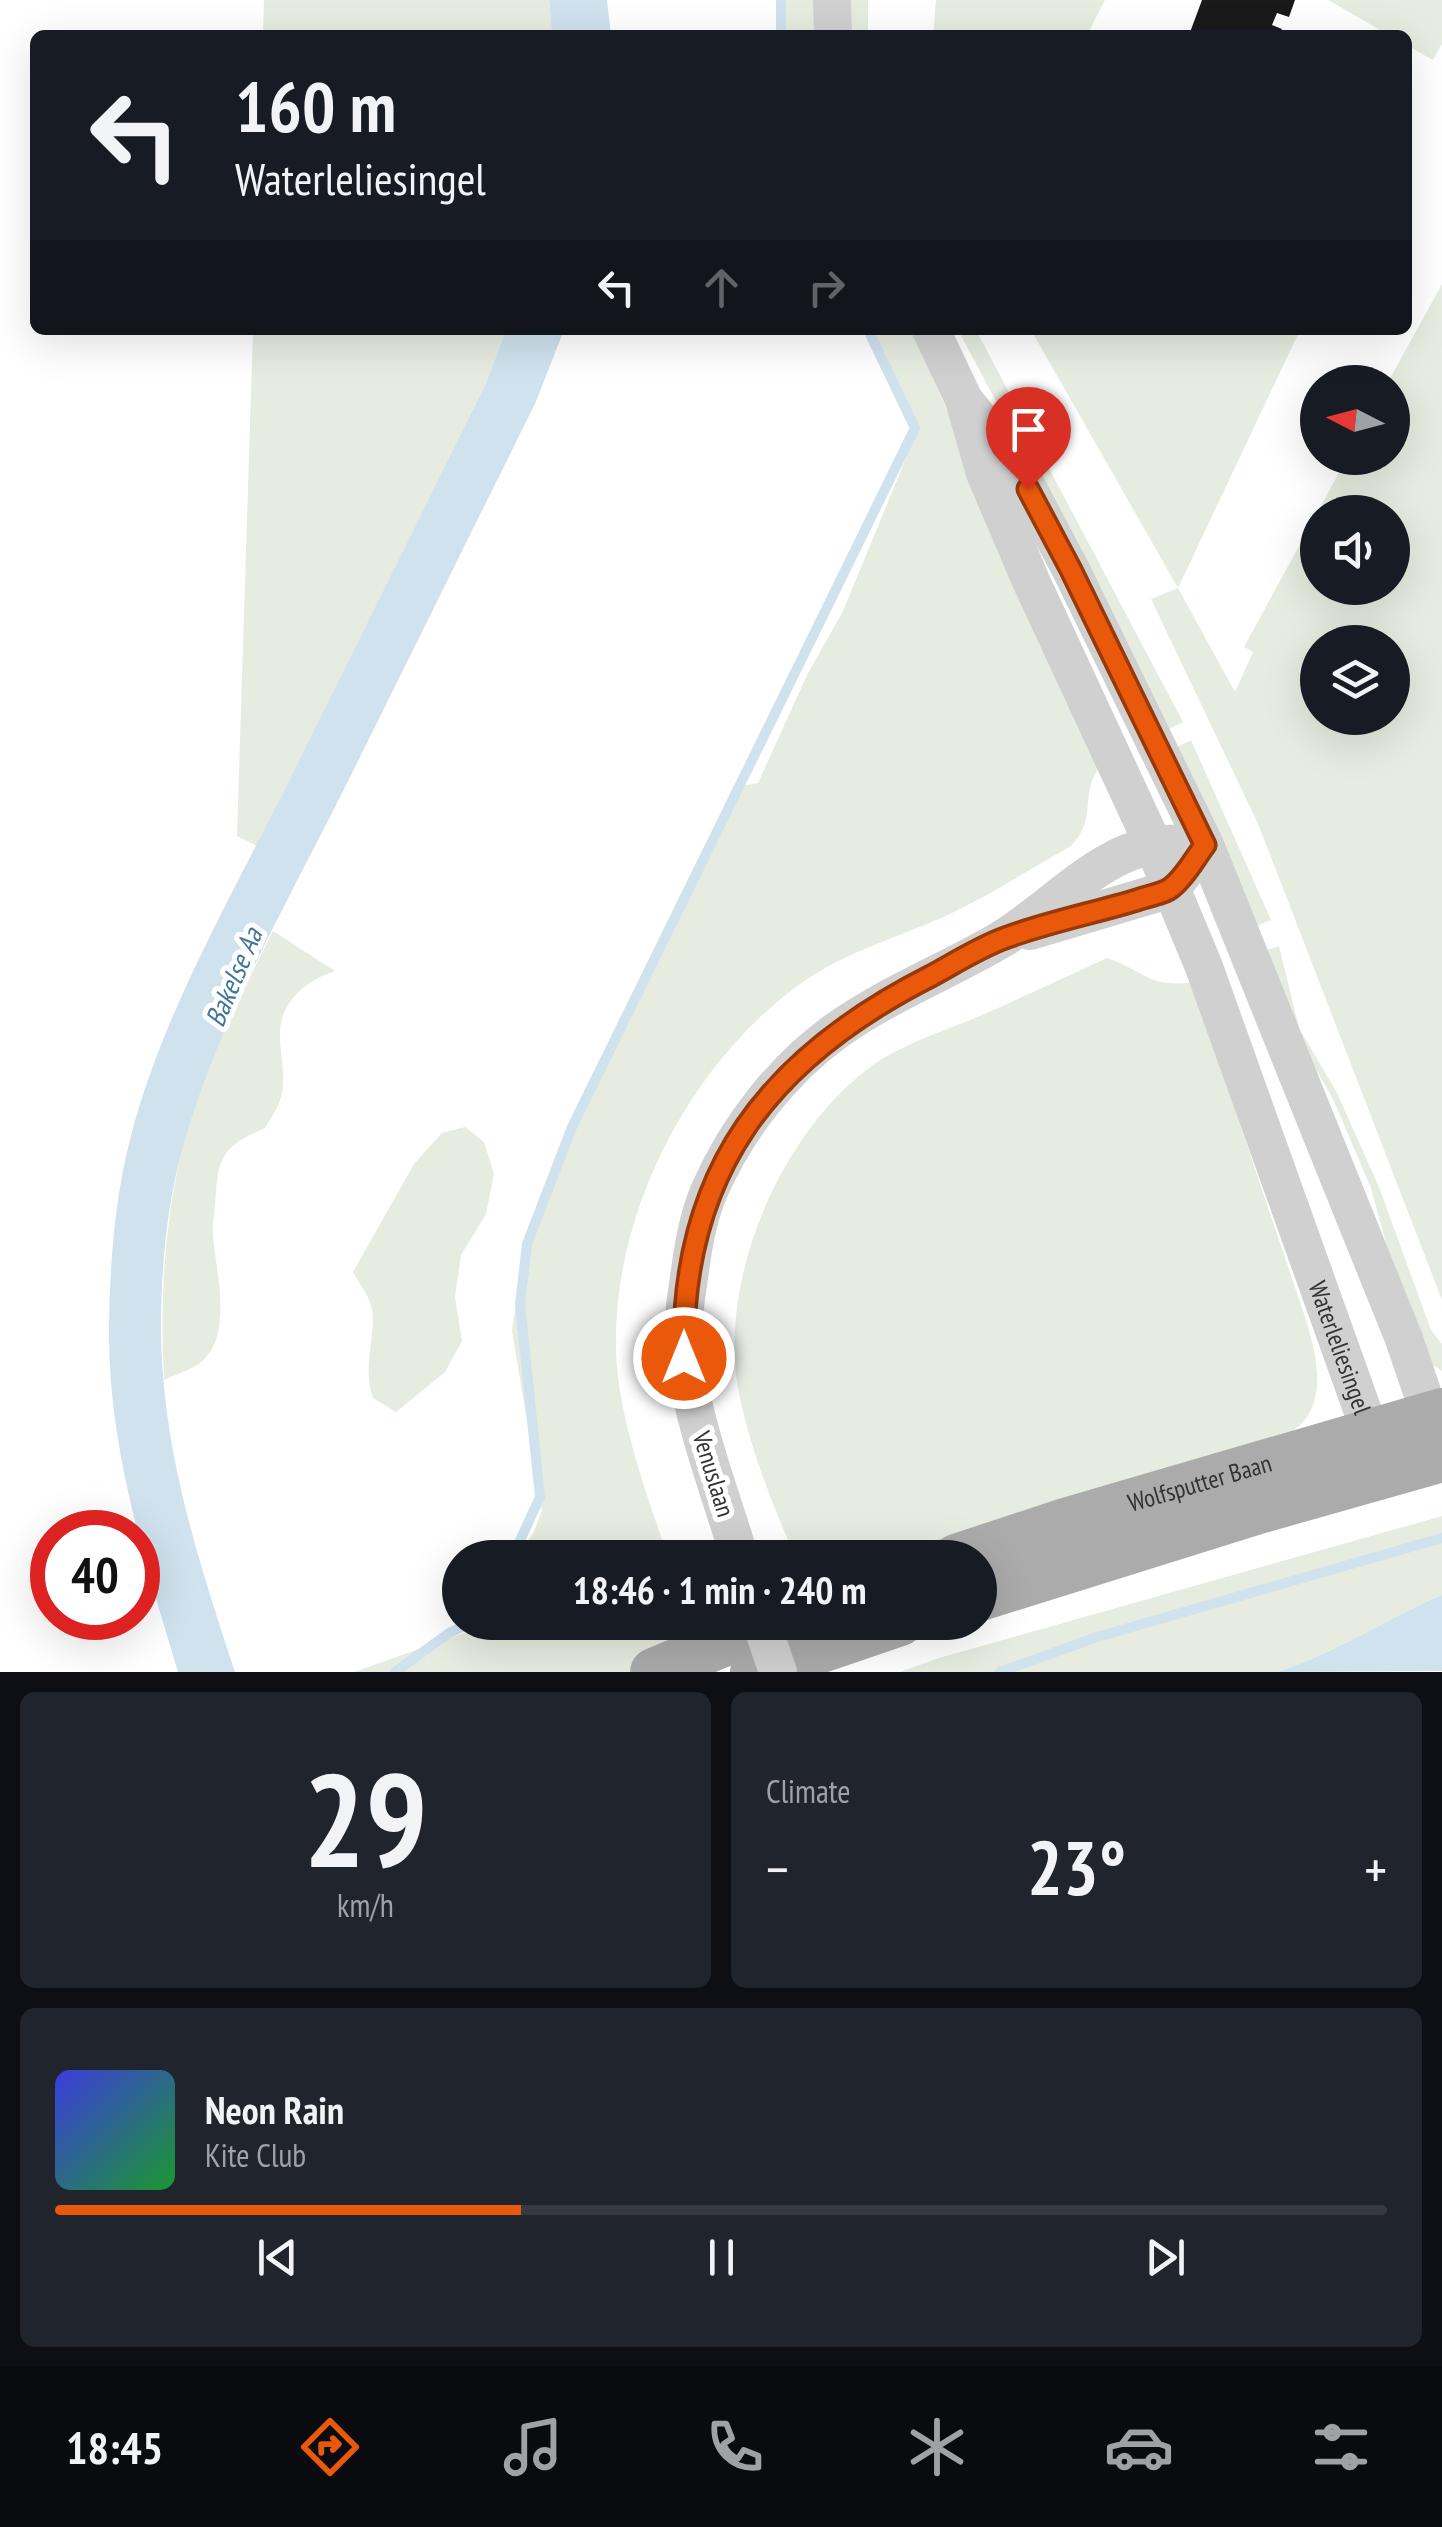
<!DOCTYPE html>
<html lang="en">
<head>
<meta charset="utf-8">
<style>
  :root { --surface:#171b24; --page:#20242c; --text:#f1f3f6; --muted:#9ea1a6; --line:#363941; --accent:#ea580c }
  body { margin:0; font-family:"PT Sans Narrow",sans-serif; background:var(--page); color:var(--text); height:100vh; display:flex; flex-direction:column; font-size:38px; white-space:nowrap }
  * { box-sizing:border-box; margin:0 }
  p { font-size:32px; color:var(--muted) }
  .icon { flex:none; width:55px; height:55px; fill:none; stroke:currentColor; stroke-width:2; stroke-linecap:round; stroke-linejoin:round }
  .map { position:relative; height:1672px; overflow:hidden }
  .side { display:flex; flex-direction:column; gap:20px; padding:20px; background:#0d0f14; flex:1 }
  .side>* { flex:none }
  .banner { position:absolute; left:30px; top:30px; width:1382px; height:305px; border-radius:15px; box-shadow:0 10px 40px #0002; background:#171b24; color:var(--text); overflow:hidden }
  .needle { width:65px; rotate:276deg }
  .controls { position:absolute; left:1300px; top:365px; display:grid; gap:20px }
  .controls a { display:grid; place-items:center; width:110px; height:110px; border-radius:50%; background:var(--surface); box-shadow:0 10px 40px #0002; font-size:50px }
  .speed { position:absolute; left:30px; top:1510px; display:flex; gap:20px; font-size:50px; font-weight:700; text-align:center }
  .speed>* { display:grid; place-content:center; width:130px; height:130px; border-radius:50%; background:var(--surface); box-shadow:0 10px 40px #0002; line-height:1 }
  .speed .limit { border:15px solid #d22; background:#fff; color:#111 }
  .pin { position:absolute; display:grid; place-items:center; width:85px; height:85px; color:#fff; margin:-102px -42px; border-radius:50% 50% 50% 0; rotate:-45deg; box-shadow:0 0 10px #0007 }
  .pin .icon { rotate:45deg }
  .me { position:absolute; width:110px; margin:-55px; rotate:0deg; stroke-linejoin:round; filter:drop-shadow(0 0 8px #0008) }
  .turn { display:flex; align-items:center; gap:35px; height:210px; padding:0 40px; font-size:45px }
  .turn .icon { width:130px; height:130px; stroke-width:2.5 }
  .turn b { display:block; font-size:70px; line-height:85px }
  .lanes { display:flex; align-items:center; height:95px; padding:0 40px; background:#0003; justify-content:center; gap:50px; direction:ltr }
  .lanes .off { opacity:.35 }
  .big { font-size:75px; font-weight:700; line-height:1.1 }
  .side .tile { flex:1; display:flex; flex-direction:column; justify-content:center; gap:15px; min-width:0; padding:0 35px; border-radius:15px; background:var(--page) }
  .side .dial { align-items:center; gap:0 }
  .dial b { font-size:130px; line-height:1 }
  .song { display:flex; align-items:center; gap:30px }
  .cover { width:120px; height:120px; border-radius:15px; background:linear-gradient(135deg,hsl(240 70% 55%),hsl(130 70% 35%)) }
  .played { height:10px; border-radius:5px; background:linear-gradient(90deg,var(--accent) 35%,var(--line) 35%) }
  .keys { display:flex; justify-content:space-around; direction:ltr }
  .heat { display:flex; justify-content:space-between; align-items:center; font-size:55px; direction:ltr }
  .side .tiles { flex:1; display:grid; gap:20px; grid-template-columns:1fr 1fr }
  .tile:last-child { grid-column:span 2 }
  .trip { position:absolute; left:442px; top:1540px; width:555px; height:100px; border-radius:50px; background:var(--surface); box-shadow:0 10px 40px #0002; font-weight:700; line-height:100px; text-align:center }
  .menu { display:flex; height:160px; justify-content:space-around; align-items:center; background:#090b0e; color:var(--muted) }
  .menu .icon { width:70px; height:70px }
  .menu .selected { color:var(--accent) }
  .menu b { font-size:45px; color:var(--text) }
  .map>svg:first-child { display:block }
  .green { fill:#e6ecdf; fill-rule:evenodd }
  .water { fill:#cfe2ee }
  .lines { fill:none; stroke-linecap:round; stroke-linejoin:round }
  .stream { stroke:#cfe2ee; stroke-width:10 }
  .building { fill:#1a1a1a }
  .tertiary { stroke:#d0d0d0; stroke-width:38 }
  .primary { stroke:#ababab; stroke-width:48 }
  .tertiary-bridge { stroke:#d0d0d0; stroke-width:38 }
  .route-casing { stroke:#983908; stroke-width:25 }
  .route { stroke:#ea580c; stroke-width:18 }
  .labels { text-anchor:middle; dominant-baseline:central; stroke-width:10; stroke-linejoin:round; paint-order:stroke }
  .street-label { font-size:25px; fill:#333; stroke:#fff }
  .water-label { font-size:28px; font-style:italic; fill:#3f7597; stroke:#fff }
</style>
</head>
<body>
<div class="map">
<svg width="1442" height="1672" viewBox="0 0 1442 1672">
  <rect width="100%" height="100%" fill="#fff"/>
  <g class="green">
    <path d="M264,0H549L552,35H263Z"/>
    <path d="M780,0H814L815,35H778Z"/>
    <path d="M850,0H868V35H851Z"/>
    <path d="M936,0H1105L1087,35H933Z"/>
    <path d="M1328,0H1442V44L1433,60L1408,46V35H1389Z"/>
    <path d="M1442,284V1300L1259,826L1151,599L1178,588L1031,330H1300L1178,588L1235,692L1253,652L1244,647L1347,458H1392V382H1388ZM1318,512H1392V588H1318ZM1318,642H1392V718H1318Z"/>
    <path d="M253,330H506L486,383L257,846L237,836Z"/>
    <path d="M871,330H911L1105,760C1076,791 1100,816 1071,846C1032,868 993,893 952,913C901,937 846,951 800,984C689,1064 612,1214 616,1351C618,1417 647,1495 668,1557L513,1558L533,1534L542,1511L512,1331L526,1232L558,1156L741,786L758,783L807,675L843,611L916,434Z"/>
    <path d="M958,330H976L1183,722L1165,731L1118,629Z"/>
    <path d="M1191,740L1271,920L1251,928L1173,749Z"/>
    <path d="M273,931L335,971C308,980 282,999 280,1031C279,1051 286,1072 282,1093C280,1105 271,1118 265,1128C219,1147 218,1160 215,1205C214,1216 212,1226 213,1236C216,1273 234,1336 200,1363C190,1370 175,1375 164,1380C160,1303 164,1225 182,1150C200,1074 238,1000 273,931Z"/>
    <path d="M1279,946L1299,1028L1337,1093L1379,1187L1431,1330L1442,1344V1371L1425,1360L1411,1335L1371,1188L1333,1099L1293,1029L1262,952Z"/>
    <path d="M1107,958C1143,970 1151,989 1192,982L1306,1320C1316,1354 1330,1404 1294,1430C1282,1438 1265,1444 1252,1451L917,1557L796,1558C772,1505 738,1419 735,1361C729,1259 784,1135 865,1071C896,1046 939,1033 975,1018C1019,999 1063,978 1107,958Z"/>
    <path d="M465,1127L484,1142L494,1174L486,1214L461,1255L455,1297L462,1341L445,1372L396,1412L373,1398C362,1367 376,1339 372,1309C370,1297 359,1283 353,1272L414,1164L442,1133Z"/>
    <path d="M1442,1516V1595C1386,1619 1336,1653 1277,1672H900L939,1658Z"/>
    <path d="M483,1623H691L698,1641L630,1672H354L473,1630Z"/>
  </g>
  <g class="water">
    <path d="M549,0H607L611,35H552Z"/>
    <path d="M506,330H564L535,404C472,530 410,657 347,783C290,898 217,1023 183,1147C167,1203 161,1268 161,1327C161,1446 198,1560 235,1672H178C144,1559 107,1443 109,1324C110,1262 115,1196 131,1136C162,1014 235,890 291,777C356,646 421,514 486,383Z"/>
    <path d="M1442,1595V1671L1277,1672C1336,1653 1386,1619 1442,1595Z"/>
  </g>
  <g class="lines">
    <g class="stream">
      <path d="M781,0V35"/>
      <path d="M512,1558L540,1497L520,1304L527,1244L572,1127L915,428L868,330"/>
      <path d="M395,1672L449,1633L472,1622"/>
      <path d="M1000,1672L1097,1637L1442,1538"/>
    </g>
  </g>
  <path class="building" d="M1202,0H1295L1289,17L1277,13L1272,25L1282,29L1279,35H1189Z"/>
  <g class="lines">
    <g class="tertiary">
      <path d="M832,0L833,35"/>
      <path id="s1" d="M931,330L964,400L985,473L1031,581L1152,842L1204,967L1371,1434L1391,1447"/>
      <path d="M964,400L1014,462L1071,570L1205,845L1404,1339L1430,1415L1423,1441"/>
      <path d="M1030,931L1171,889L1185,871"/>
      <path d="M740,1558C720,1493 695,1428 685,1361C681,1335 684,1310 688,1285C692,1254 697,1218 710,1189C737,1128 782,1070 836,1031C888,994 948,971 1002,939C1057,906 1109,840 1177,844"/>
    </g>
    <g class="primary">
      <path id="s2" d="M956,1558L1065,1522L1442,1412"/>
      <path d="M980,1597L1255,1511L1442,1458"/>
      <path d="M654,1672L773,1622"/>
      <path d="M754,1672L900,1622"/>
    </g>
    <path class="tertiary-bridge" d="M761,1622L778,1672"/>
  </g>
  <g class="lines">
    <g class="route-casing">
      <path id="route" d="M684,1358C680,1171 769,1058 931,976C955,963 980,947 1005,938C1048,922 1094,913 1137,900C1147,896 1164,894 1172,887C1185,877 1195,858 1205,845L1071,570L1028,489"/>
    </g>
    <use href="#route" class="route"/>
  </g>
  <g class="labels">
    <g class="street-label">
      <text stroke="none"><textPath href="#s1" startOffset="1098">Waterleliesingel</textPath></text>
      <text transform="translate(714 1474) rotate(73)">Venuslaan</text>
      <text stroke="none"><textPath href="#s2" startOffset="255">Wolfsputter Baan</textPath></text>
    </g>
    <g class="water-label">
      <text transform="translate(233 977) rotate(-67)">Bakelse Aa</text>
    </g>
  </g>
</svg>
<div class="controls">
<a><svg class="needle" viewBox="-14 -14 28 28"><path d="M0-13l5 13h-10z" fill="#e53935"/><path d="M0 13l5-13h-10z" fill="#9ea1a6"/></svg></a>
<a><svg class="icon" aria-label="sound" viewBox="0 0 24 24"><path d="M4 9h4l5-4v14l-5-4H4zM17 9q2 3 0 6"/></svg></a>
<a><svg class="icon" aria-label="layers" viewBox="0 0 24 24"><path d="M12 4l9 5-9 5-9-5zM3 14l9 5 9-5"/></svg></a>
</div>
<div class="speed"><div class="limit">40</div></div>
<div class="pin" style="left:1028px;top:489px;background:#d93025"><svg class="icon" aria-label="arrive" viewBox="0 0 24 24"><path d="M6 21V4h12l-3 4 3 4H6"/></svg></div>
<svg class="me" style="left:684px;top:1358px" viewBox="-20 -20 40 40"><circle r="17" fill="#ea580c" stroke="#fff" stroke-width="3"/><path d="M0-11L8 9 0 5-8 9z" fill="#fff"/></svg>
<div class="trip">18:46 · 1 min · 240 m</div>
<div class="banner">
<div class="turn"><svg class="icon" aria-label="left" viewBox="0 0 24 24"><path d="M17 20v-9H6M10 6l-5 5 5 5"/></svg><div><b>160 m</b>Waterleliesingel</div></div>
<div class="lanes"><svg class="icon" aria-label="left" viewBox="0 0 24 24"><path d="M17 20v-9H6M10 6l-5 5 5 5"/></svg><svg class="icon off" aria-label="ahead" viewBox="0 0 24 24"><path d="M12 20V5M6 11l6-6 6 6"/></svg><svg class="icon off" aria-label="right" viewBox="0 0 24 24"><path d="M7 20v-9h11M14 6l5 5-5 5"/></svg></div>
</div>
</div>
<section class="side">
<div class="tiles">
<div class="tile dial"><b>29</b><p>km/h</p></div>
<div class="tile"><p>Climate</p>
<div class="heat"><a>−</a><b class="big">23°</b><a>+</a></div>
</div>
<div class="tile">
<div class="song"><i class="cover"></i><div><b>Neon Rain</b><p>Kite Club</p></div></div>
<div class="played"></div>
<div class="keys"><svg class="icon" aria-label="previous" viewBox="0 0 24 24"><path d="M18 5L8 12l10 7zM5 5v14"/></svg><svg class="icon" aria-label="pause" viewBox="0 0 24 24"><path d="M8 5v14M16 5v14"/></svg><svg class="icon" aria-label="next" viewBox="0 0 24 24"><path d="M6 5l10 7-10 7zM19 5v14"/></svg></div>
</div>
</div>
</section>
<nav class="menu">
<b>18:45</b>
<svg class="icon selected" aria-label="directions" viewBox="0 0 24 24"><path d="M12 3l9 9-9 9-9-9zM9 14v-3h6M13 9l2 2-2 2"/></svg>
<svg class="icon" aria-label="music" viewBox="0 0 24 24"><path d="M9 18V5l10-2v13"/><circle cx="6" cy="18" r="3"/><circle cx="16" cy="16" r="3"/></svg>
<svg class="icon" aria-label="phone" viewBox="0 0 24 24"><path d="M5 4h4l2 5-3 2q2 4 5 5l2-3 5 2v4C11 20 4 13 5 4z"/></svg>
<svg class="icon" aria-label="climate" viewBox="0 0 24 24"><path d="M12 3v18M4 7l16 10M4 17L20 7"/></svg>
<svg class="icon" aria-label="car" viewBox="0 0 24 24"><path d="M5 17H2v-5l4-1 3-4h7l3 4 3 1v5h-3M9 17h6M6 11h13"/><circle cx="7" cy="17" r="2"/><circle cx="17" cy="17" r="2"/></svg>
<svg class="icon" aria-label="filters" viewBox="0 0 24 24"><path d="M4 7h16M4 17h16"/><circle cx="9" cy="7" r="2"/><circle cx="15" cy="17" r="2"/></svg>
</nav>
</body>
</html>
